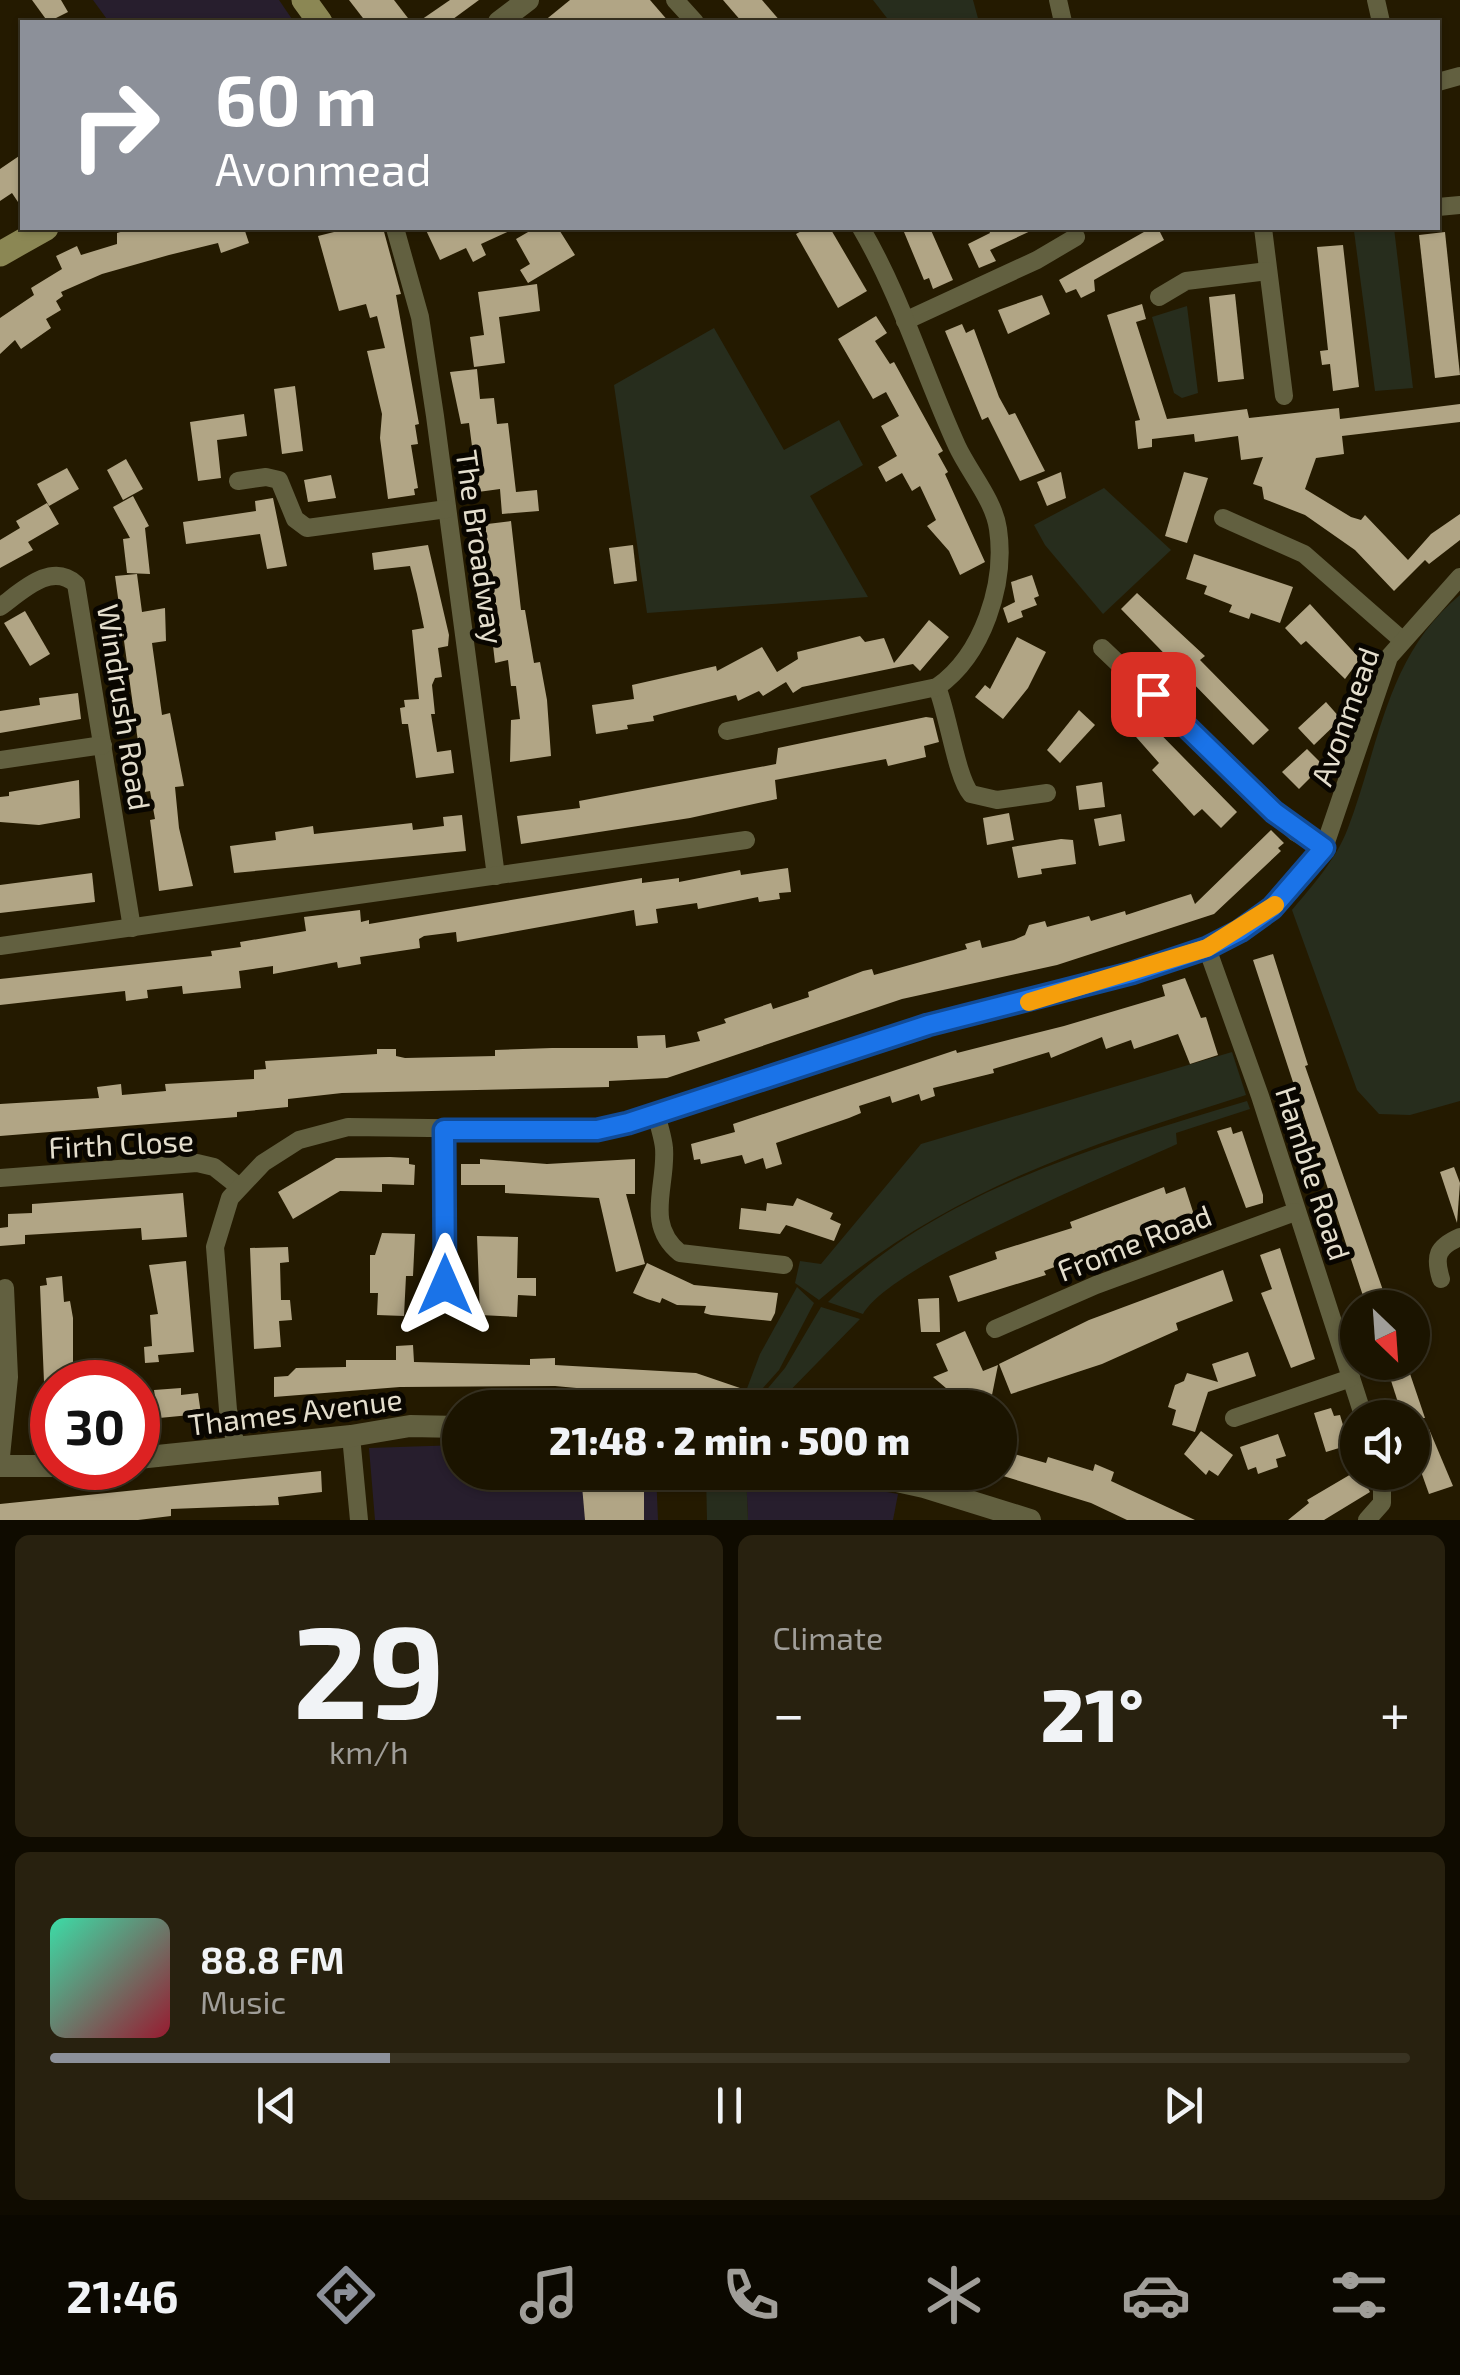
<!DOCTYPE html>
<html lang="en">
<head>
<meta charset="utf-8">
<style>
  :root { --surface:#1b1400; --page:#28210f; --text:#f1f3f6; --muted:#a09e99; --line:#393322; --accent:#8c9099 }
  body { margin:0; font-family:"Exo 2",sans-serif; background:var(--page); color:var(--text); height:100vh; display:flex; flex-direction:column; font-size:38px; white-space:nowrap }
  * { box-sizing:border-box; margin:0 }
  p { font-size:32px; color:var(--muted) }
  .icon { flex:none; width:55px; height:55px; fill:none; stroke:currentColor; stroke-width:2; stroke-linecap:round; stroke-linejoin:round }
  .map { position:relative; height:1520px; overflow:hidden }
  .details { display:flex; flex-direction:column; gap:15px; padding:15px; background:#0f0b00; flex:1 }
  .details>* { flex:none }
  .top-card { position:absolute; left:20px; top:20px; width:1420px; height:210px; border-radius:0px; box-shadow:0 2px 8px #0004,0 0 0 2px var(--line); background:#8c9099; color:#fff; overflow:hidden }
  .needle { width:65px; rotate:155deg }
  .buttons { position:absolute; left:1340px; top:1290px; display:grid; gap:20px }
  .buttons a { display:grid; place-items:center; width:90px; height:90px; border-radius:50%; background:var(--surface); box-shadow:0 2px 8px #0004,0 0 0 2px var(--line); font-size:50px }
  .speed { position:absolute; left:30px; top:1360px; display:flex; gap:20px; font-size:50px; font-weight:700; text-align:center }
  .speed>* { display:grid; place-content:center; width:130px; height:130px; border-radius:50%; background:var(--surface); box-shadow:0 2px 8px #0004,0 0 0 2px var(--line); line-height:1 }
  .speed .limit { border:15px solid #d22; background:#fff; color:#111 }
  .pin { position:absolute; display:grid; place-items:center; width:85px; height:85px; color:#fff; margin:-42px; border-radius:20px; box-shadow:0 5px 15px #0006 }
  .me { position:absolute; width:110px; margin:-55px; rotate:0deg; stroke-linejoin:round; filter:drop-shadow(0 0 8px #0008) }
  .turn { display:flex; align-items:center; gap:35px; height:210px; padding:0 30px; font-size:45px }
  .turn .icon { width:130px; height:130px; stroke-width:2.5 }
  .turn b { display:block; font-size:70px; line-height:85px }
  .big { font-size:75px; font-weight:800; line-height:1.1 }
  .details .tile { flex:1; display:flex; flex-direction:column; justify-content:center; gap:15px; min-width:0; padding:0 35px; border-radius:15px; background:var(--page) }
  .details .dial { align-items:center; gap:0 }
  .dial b { font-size:130px; line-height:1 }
  .song { display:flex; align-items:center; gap:30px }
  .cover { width:120px; height:120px; border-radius:15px; background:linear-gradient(135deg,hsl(160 70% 55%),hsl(350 70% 35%)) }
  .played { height:10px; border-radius:5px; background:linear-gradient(90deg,var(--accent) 25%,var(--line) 25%) }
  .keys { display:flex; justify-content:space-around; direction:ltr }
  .heat { display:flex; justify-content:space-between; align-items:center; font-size:55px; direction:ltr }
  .details .tiles { flex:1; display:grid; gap:15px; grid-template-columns:1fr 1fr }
  .tile:last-child { grid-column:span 2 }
  .trip { position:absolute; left:442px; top:1390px; width:575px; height:100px; border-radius:50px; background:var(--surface); box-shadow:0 2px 8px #0004,0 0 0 2px var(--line); font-weight:800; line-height:100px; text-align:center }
  .menu { display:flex; height:160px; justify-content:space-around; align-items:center; background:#0b0800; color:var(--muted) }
  .menu .icon { width:70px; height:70px }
  .menu .current { color:var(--accent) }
  .menu b { font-size:45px; color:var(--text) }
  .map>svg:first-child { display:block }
  .commercial { fill:#271e2d }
  .green { fill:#272d1d }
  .building { fill:#b1a585 }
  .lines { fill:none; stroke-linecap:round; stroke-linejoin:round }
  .minor { stroke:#626040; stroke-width:18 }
  .tertiary { stroke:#626040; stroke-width:22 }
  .secondary { stroke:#8b8754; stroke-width:25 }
  .route-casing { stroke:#114b97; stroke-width:25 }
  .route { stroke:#1a73e8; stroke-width:18 }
  .slow { stroke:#f59e0b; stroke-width:18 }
  .labels { text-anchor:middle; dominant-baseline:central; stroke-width:10; stroke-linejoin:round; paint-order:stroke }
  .street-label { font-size:30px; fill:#e4decd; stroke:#090600 }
</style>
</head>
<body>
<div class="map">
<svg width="1460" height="1520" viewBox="0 0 1460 1520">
  <rect width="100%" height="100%" fill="#241a00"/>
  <g class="commercial">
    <path d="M93,0H279L294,22H109Z"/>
    <path d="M460,1445V1472L656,1473L658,1520H375L369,1448Z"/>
    <path d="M746,1473H780L898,1494L893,1520H748Z"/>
  </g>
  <g class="green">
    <path d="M873,0H973L979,22H890Z"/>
    <path d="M1394,228L1413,388L1375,391L1354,231Z"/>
    <path d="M1187,306L1198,393L1182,398L1174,393L1152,317Z"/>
    <path d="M714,328L784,450L839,420L863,465L810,496L868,597L647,613L614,385Z"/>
    <path d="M1104,488L1171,550L1103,614L1045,545L1034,525Z"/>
    <path d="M1460,595V1101L1410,1115L1379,1114L1357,1090L1292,910C1313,885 1337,858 1348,828C1380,744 1386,656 1460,595Z"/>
    <path d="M1232,1052L1246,1095C1086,1146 949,1189 819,1300L795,1283L800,1261L821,1264L921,1144Z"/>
    <path d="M1247,1101L1250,1109L1176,1133L1177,1144C1116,1172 891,1264 863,1314L828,1302C937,1190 1102,1145 1247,1101Z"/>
    <path d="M797,1287L814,1303L779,1370L746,1407H740L760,1354Z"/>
    <path d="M821,1307L860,1319L774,1407H752L785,1368Z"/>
    <path d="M706,1473H746L748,1520H707Z"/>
  </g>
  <g class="building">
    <path d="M32,0H61L68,12L48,22Z"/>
    <path d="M349,0H394L411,22H366Z"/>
    <path d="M450,0H479L449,22H418Z"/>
    <path d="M570,0H650L669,22H543Z"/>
    <path d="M723,0H762L781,22H742Z"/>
    <path d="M22,154V208L12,193L0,201V169Z"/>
    <path d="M134,228H244L249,243L221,253L218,243L169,255L102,274L61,292L63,296L56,301L61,310L46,319L51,328L21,349L15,340L0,354V318L34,295L31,288L62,269L56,256L77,246L81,255L117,244V233Z"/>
    <path d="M333,228H383L401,294L396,295L419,424L415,425L418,444L411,445L418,488L414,489L415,495L388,499L380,438L382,414L367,351L385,348L377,316L370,318L366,304L339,311L318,236L334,232Z"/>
    <path d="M425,228H516L481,244L486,255L473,262L466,248L440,260Z"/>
    <path d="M535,228H558L575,255L528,283L520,270L530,264L516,239Z"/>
    <path d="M807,228H830L867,291L838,308L796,234Z"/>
    <path d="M915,228H930L953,280L933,289L929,278L924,280L904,232Z"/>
    <path d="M988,228H1037L990,250L996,261L979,268L968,244L990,233Z"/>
    <path d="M1151,228H1158L1164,240L1094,280L1095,291L1081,298L1076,289L1066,293L1059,280Z"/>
    <path d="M1445,232L1460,375L1435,378L1419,235Z"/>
    <path d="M1343,245L1359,387L1333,391L1330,364L1322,365L1320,351L1328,350L1317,247Z"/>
    <path d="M537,284L540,311L499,317L505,363L474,367L470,337L484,335L478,292Z"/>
    <path d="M1235,294L1244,379L1218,382L1209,297Z"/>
    <path d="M1042,295L1050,314L1008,334L998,310Z"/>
    <path d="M1142,304L1146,319L1136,322L1167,419L1247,409L1249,418L1339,408L1340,419L1460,404V422L1342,436L1344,454L1316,458L1305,489L1351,517L1361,520L1365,515L1408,560L1431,534L1460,514V540L1429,564L1425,560L1394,591L1355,550L1305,515L1264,499L1262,487L1253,484L1263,457L1241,460L1238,436L1195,442L1194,434L1152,439V447L1138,449L1135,421L1140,420L1107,315Z"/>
    <path d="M876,316L887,333L875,341L890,364L894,362L943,451L938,454L948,472L945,474L985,562L960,575L949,551L927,526L936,520L920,486L912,491L902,473L886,482L878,467L897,456L881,426L899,416L886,392L873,399L838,339Z"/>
    <path d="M962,324L966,333L974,329L999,397L1009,415L1015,413L1045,471L1020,481L988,417L982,420L945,331Z"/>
    <path d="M477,369L480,399L494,398L497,424L508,423L516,492L537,490L539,511L502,514L500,489L478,492L475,471L464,473L461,455L473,454L469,423L461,424L450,372Z"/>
    <path d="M295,386L303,451L282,454L274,389Z"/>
    <path d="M244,414L247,436L217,440L221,478L198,481L190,422Z"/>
    <path d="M126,459L143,489L123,500L107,470Z"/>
    <path d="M67,468L79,489L49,506L37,484Z"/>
    <path d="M1061,472L1066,498L1047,506L1037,482Z"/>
    <path d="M1184,472L1208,478L1187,543L1165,536Z"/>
    <path d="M331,475L336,498L308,502L304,480Z"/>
    <path d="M133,496L149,526L145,528L150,574L127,573L123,539L130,538L113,507Z"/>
    <path d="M273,498L287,566L267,569L260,534L186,544L183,522L256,511L255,501Z"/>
    <path d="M47,503L59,524L28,542L33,550L0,568V540L20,528L16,521Z"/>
    <path d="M511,521L521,610H525L534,663L540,662L547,700L551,756L510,762L511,720L520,719L516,686H511L508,660L495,663L483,558L481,551L475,552L471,526Z"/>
    <path d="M428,545L449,635L448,646L438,648L442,677L435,678L432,685L435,714H431L437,752L451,750L454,773L416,778L408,724H402L400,708L405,707L404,700L419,699L412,630L424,628L417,594L410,566L374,570L372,553Z"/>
    <path d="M633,545L637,581L614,584L609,548Z"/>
    <path d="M1194,554L1293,587L1280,623L1251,613L1249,619L1229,612L1232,605L1204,594L1207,586L1186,579Z"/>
    <path d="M137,574L142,612L165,608L166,641L152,643L162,715L170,713L184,786L175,787L179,828L193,886L159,891L150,820L155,819L150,791L145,792L115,576Z"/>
    <path d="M1032,575L1039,596L1034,598L1037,605L1021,611L1023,617L1008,623L1003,608L1015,602L1011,582Z"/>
    <path d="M1137,593L1205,656L1200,660L1269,730L1253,745L1121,609Z"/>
    <path d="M1310,604L1360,659L1345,679L1306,641L1301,645L1285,628Z"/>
    <path d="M25,611L50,654L30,666L4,623Z"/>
    <path d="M929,620L949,637L920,671L913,664L802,687L793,693L786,682L763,696L759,691L738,701L736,695L653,716L654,721L627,725L628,729L596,734L592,705L634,699L632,685L716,666L717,671L762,647L777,672L798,659L797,652L860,636L865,642L884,638L894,663Z"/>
    <path d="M1017,637L1046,652L1028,688L1003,719L975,697L985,685L990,689Z"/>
    <path d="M78,693L81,719L0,733V711L40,705L39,698Z"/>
    <path d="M1127,700L1237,812L1221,828L1202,809L1194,816L1152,770L1159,763L1114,712Z"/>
    <path d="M1326,702L1341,719L1314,745L1298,728Z"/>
    <path d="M1079,710L1095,725L1060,763L1047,750Z"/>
    <path d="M926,717L933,718L939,742L924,746L926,757L888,766L886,759L775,780L777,799L690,818L521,844L517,816L580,808L579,801L776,764L778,748Z"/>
    <path d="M1307,749L1323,765L1299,789L1282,772Z"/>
    <path d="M79,780L80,818L39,825L0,822V797L9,796V792Z"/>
    <path d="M1102,782L1105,807L1079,810L1076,786Z"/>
    <path d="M1009,813L1014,840L987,845L983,818Z"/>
    <path d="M1121,814L1125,841L1099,846L1094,819Z"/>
    <path d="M462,815L466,851L234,873L230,846L276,840L275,832L313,826L314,834L412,823L413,830L444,826L443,817Z"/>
    <path d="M1271,830L1284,843L1278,848L1281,851L1214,914L1057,965L902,999L667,1078L609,1081V1087L342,1093L288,1099V1107L237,1112V1117L0,1136V1104L99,1098L97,1087L121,1084L122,1095L166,1091L165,1084L254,1079V1070L266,1069L265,1061L377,1054V1049H396V1056L405,1058L495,1056V1050L552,1048H638L637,1036L665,1035L666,1048L700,1041L697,1032L726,1023L724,1019L771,1003L773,1009L809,997L808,992L863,971L872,969L874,975L967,949L965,944L980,940L982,948L1014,940L1025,935L1029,925L1045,921L1047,927L1089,916L1091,921L1125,911L1126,915L1191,894L1195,904Z"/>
    <path d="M1061,839L1073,840L1076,864L1041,869L1042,874L1018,878L1012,847Z"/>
    <path d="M788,868L791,892L779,893L780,899L759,902L758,897L698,909L697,903L656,909L658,923L636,926L634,910L457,942L456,932L424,936L419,939L420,948L360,957L361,964L338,968L337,962L273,974V966L239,971L241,988L183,994L182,986L147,990L148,998L126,1001L125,991L0,1005V979L212,956L211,951L241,947L240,942L306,931L304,917L360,910L361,922L369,920V924L642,878V883L679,878V882L740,870L741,875Z"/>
    <path d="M92,873L95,902L0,913V885Z"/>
    <path d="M1273,954L1308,1065L1305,1066L1386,1299L1366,1305L1253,960Z"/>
    <path d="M1185,978L1201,1018L1206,1017L1218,1055L1190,1064L1178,1034L1134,1049L1131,1040L1106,1049L1102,1037L1051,1058L1049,1052L993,1069L994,1073L933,1088L935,1096L921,1101L919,1094L892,1103L890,1096L859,1106L861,1113L849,1118L776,1143L782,1164L766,1169L763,1158L745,1164L742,1155L701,1164L700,1159L694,1160L691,1144L735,1132L733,1124L956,1050L957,1053L1064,1026L1165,996L1162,985Z"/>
    <path d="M1231,1127L1233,1134L1242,1131L1263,1195V1203L1246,1208L1217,1131Z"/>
    <path d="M390,1157L409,1158V1164L415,1165L414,1185L382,1184V1192L340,1191L293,1219L278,1192L336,1158Z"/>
    <path d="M480,1159L547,1164L635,1159V1194H626L645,1264L616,1272L599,1198L505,1193V1185H461V1164H480Z"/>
    <path d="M1454,1167L1460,1183L1457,1223L1440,1172Z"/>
    <path d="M1164,1187L1166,1194L1185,1187L1195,1218L1094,1252L1044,1271L1046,1275L958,1302L949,1276L997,1259L995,1252L1072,1228L1070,1222Z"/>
    <path d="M183,1193L187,1237L142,1240L141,1228L25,1235V1244L0,1246V1228L8,1227V1214L32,1213V1204Z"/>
    <path d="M797,1198L833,1213L830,1219L841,1224L834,1241L786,1225L780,1234L739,1229L741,1208L766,1211L767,1203L793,1206Z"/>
    <path d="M382,1233L415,1234L413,1276H406L404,1316L377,1315L378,1293H370V1255H375Z"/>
    <path d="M477,1236L518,1237L517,1278H536V1296L518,1295L517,1317L480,1315Z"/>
    <path d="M288,1247L289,1262L280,1263L281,1300H290L292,1320L279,1321L281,1347L254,1349L250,1248Z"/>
    <path d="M1280,1248L1315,1359L1291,1368L1261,1293L1272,1289L1260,1255Z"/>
    <path d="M186,1261L194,1352L158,1355L159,1362L145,1363L144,1347L152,1346L150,1315L158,1314L149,1265Z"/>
    <path d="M647,1263L694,1285L778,1293L775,1313L771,1321L711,1315L704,1313L706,1306L677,1305L662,1298L660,1303L647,1299L633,1293Z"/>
    <path d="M1223,1270L1233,1301L1176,1323L1178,1330L1102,1364L1011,1394L999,1364L1089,1320Z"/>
    <path d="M62,1276L64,1302L70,1301L73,1318V1378H66V1382H44L40,1286L47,1285L46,1278Z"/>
    <path d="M939,1298L940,1332H921L918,1299Z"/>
    <path d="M965,1331L983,1371L998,1365L990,1405L960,1400L933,1377L948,1371L936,1344Z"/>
    <path d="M413,1345L414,1362L530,1365V1359L555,1358V1365L696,1373L740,1388L737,1408H720L721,1403L705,1400L555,1386L400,1387L274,1397V1377L288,1376L296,1368L346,1367V1360H396V1346Z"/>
    <path d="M1248,1352L1256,1376L1208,1392L1195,1432L1172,1425L1176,1410L1168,1407L1175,1385L1184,1381L1187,1373L1218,1382L1212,1364Z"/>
    <path d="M1385,1362H1406L1425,1418H1403Z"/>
    <path d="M181,1388V1395L198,1393L201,1414L138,1420V1399L155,1397L154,1390Z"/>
    <path d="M1331,1408L1334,1416L1340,1415L1349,1445L1326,1452L1314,1413Z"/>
    <path d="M1429,1429L1453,1486L1429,1494L1412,1446V1439Z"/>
    <path d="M1201,1431L1233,1455L1218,1476L1209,1470L1206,1475L1184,1454Z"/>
    <path d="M1278,1434L1286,1456L1276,1459L1278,1467L1258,1474L1256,1467L1248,1470L1240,1447Z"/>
    <path d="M1000,1450L1046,1463L1048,1457L1093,1471L1095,1464L1114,1472L1111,1481L1195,1520H1127L1091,1503L1000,1475Z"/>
    <path d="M1358,1470L1370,1492L1324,1520H1288L1309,1503L1307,1500Z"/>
    <path d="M321,1471L322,1492L278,1497L279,1505L171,1509V1516L138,1520H0V1504Z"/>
    <path d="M581,1474L644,1481V1520H585Z"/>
  </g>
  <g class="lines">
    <g class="minor">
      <path d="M675,0L695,22"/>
      <path d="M1058,0L1063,22"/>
      <path d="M1376,0L1381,22"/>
      <path d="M1438,82L1460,76"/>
      <path d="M1438,207L1460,205"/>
      <path d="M395,228L420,317L435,416L496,876"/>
      <path d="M1263,228L1284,396"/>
      <path d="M1159,297L1186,281L1268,271"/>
      <path d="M905,321L1037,260L1076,237"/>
      <path d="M238,481L266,477L279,480L295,519L307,528L447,509"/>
      <path d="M1223,518L1304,554L1402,640"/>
      <path d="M0,607C21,592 51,561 76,584L132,928"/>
      <path d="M1102,648L1295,832L1324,848"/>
      <path d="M937,687C948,714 957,779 971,794L997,800L1047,793"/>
      <path d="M727,731L937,687C983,655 1006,584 998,529C994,500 969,472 957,446C924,374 901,296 861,228"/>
      <path d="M0,760L103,745"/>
      <path d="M0,946L746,840"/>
      <path d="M1207,948L1260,1096L1364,1418"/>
      <path d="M657,1116C659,1127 663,1137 664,1148C667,1186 644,1224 680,1253L784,1265"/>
      <path d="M444,1130L445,1285"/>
      <path d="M0,1178L197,1163L214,1167L238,1186"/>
      <path d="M1441,1279C1434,1256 1437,1247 1460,1237"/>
      <path d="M995,1329L1096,1285L1295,1212"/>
      <path d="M1234,1418L1351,1378"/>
      <path d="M351,1436L359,1520"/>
      <path d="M236,1446L228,1410L215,1247L230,1198L263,1163L299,1140L348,1127L597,1130L628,1123L927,1025L1132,973L1207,948L1239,931L1272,908L1324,848L1389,657L1460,577"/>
      <path d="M0,1466L9,1377L5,1288"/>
      <path d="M1367,1520L1382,1503V1472"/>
    </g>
    <g class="tertiary">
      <path d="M499,22L528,0"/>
      <path d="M138,1458L351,1436L410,1426L460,1427"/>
      <path d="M0,1466H52"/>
      <path d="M856,1472L924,1487L1030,1520"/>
    </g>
    <g class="secondary">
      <path d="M304,0L320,22"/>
      <path d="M0,254L46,228"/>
    </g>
  </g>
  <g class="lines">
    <g class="route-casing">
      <path id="route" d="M445,1285L444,1130H597L628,1123L928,1025L1132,973L1207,948L1240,931L1272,908L1324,848L1274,812L1153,694"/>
    </g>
    <use href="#route" class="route"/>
    <path class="slow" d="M1029,1002L1207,948L1275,905"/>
  </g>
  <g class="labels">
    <g class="street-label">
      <text transform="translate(481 547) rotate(82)">The Broadway</text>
      <text transform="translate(125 707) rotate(81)">Windrush Road</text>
      <text transform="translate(1344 716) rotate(-70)">Avonmead</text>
      <text transform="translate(121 1143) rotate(-3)">Firth Close</text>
      <text transform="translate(1314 1173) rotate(72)">Hamble Road</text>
      <text transform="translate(1134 1242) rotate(-21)">Frome Road</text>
      <text transform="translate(295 1411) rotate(-7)">Thames Avenue</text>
    </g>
  </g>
</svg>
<div class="buttons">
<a><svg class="needle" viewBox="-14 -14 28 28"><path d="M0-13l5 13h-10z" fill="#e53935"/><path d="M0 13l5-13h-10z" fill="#a09e99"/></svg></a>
<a><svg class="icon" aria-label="sound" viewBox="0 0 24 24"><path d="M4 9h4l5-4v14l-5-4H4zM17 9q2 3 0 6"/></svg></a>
</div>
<div class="speed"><div class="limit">30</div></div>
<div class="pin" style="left:1153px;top:694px;background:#d93025"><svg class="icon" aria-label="arrive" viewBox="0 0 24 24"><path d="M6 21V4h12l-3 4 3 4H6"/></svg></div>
<svg class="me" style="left:445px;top:1285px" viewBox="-20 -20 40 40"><path d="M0-17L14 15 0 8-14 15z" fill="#1a73e8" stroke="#fff" stroke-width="4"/></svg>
<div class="trip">21:48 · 2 min · 500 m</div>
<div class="top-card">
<div class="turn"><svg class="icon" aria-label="right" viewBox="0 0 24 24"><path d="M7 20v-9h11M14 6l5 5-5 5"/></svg><div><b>60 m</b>Avonmead</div></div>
</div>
</div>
<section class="details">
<div class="tiles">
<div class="tile dial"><b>29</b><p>km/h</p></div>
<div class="tile"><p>Climate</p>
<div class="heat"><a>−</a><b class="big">21°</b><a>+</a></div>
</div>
<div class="tile">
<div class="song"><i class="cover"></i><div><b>88.8 FM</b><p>Music</p></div></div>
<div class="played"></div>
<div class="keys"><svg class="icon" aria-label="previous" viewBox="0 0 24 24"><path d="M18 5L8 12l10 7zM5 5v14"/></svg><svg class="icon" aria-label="pause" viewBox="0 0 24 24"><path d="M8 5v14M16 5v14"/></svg><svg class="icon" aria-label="next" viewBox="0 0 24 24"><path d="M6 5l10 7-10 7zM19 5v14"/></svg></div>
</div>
</div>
</section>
<nav class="menu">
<b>21:46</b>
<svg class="icon current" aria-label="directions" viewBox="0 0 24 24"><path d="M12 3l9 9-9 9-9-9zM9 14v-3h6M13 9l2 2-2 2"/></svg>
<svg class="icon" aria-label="music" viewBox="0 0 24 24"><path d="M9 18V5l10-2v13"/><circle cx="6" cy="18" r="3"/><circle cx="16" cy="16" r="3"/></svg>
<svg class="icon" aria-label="phone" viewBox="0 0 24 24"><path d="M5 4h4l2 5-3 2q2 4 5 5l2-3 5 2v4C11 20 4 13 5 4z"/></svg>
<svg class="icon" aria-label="climate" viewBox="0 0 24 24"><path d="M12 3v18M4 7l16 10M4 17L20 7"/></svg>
<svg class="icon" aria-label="car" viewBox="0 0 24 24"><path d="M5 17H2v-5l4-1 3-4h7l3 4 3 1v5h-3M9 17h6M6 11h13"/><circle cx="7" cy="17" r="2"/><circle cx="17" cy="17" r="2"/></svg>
<svg class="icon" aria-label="filters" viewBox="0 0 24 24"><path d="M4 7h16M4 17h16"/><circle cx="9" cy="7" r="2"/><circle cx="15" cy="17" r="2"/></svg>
</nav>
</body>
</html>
